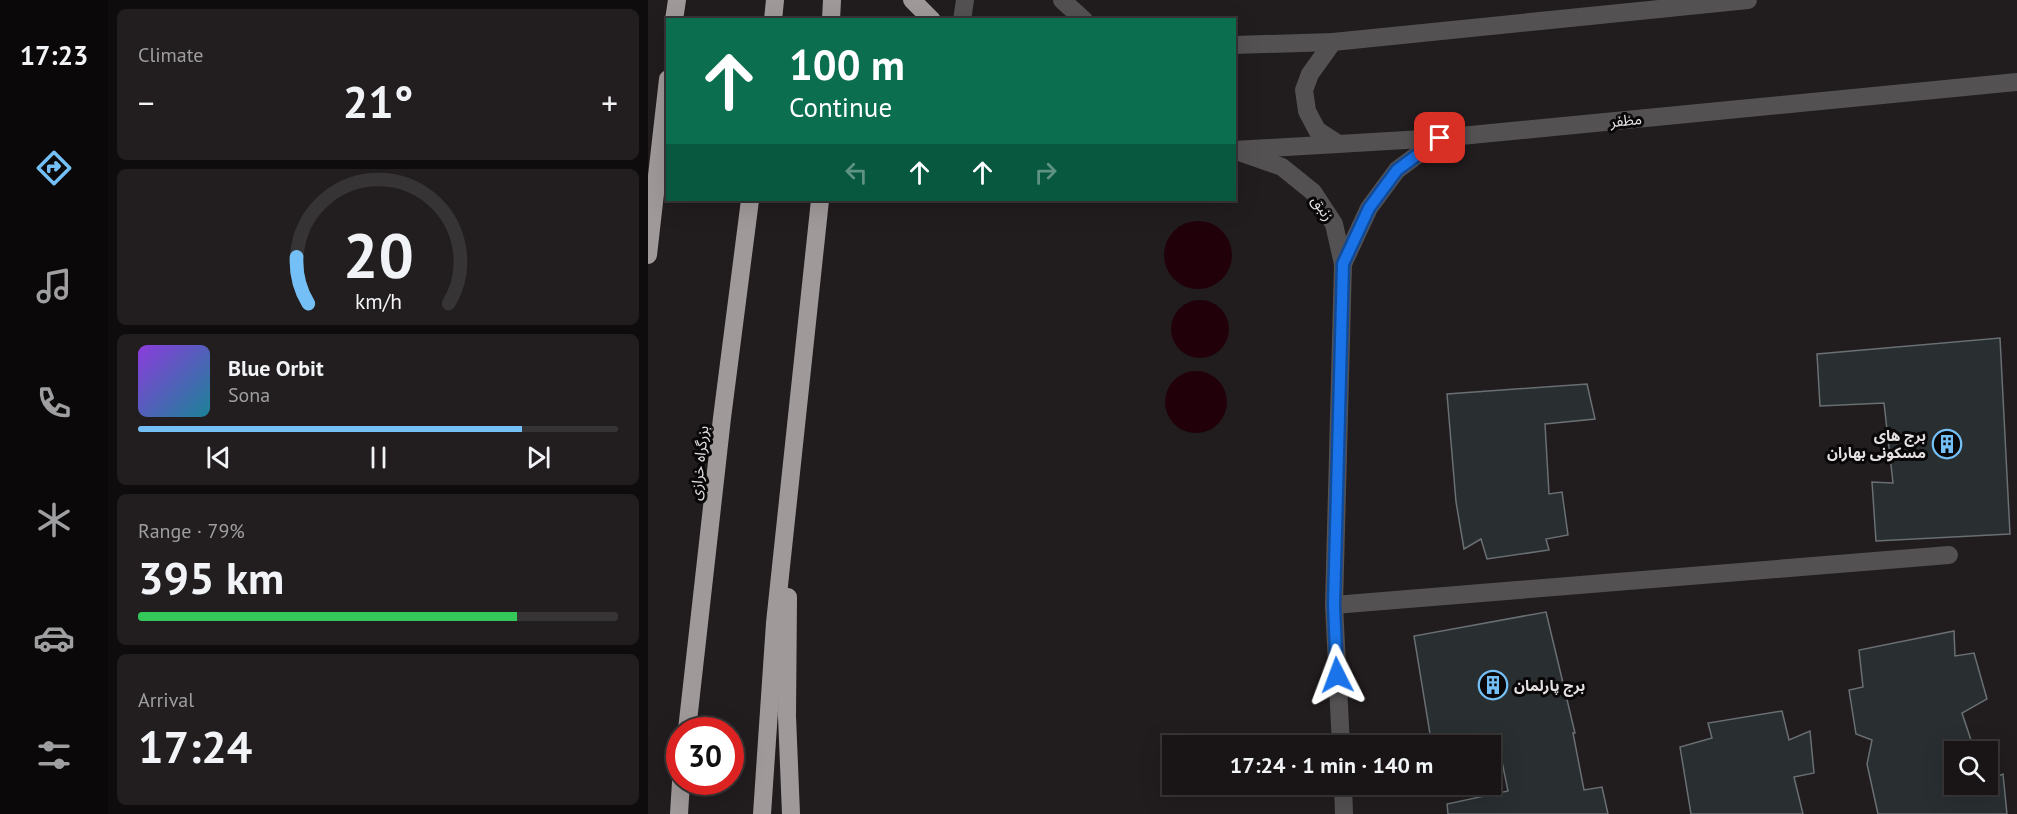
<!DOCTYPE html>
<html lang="en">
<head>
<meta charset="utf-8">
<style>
  :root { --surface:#191516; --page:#221e1f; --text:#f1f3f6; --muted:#9f9fa1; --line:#373435; --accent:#74c0f6 }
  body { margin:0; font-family:"PT Sans","Noto Sans Arabic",sans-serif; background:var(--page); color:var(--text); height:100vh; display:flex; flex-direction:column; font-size:22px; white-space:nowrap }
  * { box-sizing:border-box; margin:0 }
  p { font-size:20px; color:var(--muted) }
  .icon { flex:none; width:33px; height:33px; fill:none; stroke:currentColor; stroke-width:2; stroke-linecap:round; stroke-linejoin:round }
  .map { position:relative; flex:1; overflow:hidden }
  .side { display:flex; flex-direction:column; gap:9px; padding:9px; background:#0e0c0c; width:540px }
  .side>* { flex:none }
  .hud { position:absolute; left:18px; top:18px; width:570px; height:183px; border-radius:0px; box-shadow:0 6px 24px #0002,0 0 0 2px var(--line); background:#0b6e4f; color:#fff; overflow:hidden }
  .fabs { position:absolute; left:1296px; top:741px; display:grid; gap:12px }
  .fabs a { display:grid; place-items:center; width:54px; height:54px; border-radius:0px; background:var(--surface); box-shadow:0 6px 24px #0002,0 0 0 2px var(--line); font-size:30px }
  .speed { position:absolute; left:18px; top:717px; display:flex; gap:12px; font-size:30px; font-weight:700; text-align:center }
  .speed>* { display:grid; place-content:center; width:78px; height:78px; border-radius:50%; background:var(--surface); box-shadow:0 6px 24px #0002,0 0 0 2px var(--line); line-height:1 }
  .speed .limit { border:9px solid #d22; background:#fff; color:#111 }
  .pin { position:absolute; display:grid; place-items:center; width:51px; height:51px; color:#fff; margin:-26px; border-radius:12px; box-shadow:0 3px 9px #0006 }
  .me { position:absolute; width:66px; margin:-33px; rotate:357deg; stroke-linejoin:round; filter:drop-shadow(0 0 4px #0008) }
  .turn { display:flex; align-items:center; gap:21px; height:126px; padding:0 24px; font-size:27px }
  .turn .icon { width:78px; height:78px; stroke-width:2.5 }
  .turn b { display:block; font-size:42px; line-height:51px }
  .lanes { display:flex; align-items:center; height:57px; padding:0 24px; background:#0003; justify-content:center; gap:30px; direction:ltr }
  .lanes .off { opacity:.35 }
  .big { font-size:45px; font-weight:700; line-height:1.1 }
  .side .tile { flex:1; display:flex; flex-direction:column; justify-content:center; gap:9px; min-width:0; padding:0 21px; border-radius:9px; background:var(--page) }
  .side .dial { align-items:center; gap:0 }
  .dial svg { height:156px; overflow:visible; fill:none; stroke:var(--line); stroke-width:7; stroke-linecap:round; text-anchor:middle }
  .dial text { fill:var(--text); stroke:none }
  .song { display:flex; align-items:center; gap:18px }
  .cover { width:72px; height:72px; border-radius:9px; background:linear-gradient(135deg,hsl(270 70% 55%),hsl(190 70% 35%)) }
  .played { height:6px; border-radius:3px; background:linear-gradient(90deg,var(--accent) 80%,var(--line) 80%) }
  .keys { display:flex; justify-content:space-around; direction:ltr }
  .heat { display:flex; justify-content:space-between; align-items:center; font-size:33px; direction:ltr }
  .charge { height:9px; border-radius:4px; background:linear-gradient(90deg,#34c759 79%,var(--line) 0) }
  .trip { position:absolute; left:514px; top:735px; width:339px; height:60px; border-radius:0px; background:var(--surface); box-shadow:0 6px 24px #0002,0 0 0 2px var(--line); font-weight:700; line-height:60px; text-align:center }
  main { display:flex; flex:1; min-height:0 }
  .menu { display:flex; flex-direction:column; width:108px; justify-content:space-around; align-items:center; background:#0a0809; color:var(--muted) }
  .menu .icon { width:42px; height:42px }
  .menu .on { color:var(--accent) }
  .menu b { font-size:27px; color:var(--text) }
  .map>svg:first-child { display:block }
  .water { fill:#21000a }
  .building { fill:#292e31; stroke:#696f73; stroke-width:1.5 }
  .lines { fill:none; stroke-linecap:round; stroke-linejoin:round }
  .minor { stroke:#545152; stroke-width:18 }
  .highway { stroke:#a0999a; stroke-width:18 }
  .route-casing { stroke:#114b97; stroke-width:15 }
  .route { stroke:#1a73e8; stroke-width:10 }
  .labels { text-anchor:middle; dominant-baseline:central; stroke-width:6; stroke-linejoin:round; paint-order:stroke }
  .street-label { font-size:15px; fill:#e5e1e2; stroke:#090707 }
  .poi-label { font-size:15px; font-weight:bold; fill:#e5e1e2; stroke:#090707; text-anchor:end }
</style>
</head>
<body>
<main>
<nav class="menu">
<b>17:23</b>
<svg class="icon on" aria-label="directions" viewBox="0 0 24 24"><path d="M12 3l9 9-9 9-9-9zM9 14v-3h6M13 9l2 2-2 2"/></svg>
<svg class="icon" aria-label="music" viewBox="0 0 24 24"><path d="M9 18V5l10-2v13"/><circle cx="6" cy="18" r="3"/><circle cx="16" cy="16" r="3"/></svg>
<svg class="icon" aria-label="phone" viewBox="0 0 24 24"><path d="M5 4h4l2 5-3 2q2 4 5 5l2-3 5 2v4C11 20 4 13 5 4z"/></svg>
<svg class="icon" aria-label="climate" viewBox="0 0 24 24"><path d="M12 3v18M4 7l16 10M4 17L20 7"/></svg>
<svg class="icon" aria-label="car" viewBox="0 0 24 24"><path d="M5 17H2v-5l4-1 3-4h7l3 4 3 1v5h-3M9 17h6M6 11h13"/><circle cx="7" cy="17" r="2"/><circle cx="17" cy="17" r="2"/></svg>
<svg class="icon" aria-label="filters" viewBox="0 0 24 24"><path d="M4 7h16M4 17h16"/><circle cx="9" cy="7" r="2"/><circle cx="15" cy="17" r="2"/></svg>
</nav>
<section class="side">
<div class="tile"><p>Climate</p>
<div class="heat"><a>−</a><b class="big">21°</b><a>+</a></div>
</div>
<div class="tile dial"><svg viewBox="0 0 100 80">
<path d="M14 69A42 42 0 1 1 86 69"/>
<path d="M14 69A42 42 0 0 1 8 45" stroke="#74c0f6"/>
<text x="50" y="56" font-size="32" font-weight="700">20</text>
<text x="50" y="72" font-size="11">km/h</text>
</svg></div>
<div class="tile">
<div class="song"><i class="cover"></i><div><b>Blue Orbit</b><p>Sona</p></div></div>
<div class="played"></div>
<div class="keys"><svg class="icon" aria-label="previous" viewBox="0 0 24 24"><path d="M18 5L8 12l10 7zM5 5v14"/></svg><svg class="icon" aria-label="pause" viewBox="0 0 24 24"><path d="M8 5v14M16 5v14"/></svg><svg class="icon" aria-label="next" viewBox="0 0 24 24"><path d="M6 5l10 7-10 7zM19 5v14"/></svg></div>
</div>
<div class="tile"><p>Range · 79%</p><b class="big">395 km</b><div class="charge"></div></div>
<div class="tile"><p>Arrival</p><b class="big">17:24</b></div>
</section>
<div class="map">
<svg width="1369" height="814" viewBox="0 0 1369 814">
  <rect width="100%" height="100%" fill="#211c1d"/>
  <g class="water">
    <circle cx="550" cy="255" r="34"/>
    <circle cx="552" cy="329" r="29"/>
    <circle cx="548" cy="402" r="31"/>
  </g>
  <g class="building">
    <path d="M1352,338L1362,534L1228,541L1224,482L1245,483L1236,403L1172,406L1169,354Z"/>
    <path d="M939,384L947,419L897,424L901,494L914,492L920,535L898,539L901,550L839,559L833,539L816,549L808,502L799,394Z"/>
    <path d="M898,612L927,733H925L936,790L954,787L960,814H800L799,804L860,791L851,747L843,748V746H784L766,636Z"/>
    <path d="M1306,631L1307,656L1326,653L1339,699L1314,713L1327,752H1306V784H1340V780L1355,774L1359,814H1230L1219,764L1224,740L1208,734L1201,690L1215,687L1211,650Z"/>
    <path d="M1134,711L1141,740L1162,731L1166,773L1146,777L1155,814H1043L1032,747L1064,738L1060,723Z"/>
  </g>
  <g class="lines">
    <g class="minor">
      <path d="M414,0L436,20"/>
      <path d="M314,20L317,0"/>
      <path d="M685,42L662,74L656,90L659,111L669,130L689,143"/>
      <path d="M586,45L685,42L1100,0"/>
      <path d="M586,150L792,138L1369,82"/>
      <path d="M594,153L634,167L665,192L686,224L695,264L686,605L693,746"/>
      <path d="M695,264L721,208L749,170L792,138"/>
      <path d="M686,605L1301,555"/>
      <path d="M695,784L696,814"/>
    </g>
    <g class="highway">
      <path d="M264,0L284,20"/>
      <path d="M26,20L29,0"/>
      <path d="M125,20L127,0"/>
      <path d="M183,20L184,0"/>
      <path d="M0,255L20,79"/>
      <path d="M140,597L139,716L143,814"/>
      <path d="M39,730L74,418L102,200"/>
      <path d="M31,814L33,782"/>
      <path d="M114,814L127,623L172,200"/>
    </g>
  </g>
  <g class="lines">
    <g class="route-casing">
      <path id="route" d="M689,675L686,605L695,264L721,208L749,170L792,138"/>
    </g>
    <use href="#route" class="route"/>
  </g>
  <defs>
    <g id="building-ring" transform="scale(1.5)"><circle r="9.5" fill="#090707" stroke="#74c0f6" stroke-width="1.5"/><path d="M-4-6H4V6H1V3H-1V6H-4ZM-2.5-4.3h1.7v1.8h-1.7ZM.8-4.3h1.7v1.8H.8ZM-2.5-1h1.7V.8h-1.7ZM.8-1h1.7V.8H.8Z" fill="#74c0f6"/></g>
  </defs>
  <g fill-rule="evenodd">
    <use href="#building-ring" x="1299" y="444"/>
    <use href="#building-ring" x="845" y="685"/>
  </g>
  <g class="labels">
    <g class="street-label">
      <text transform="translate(978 120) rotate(-6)">مظفر</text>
      <text transform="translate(675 208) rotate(58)">زنبق</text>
      <text transform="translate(51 463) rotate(-84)">بزرگراه خرازی</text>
    </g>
    <g class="poi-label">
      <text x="1278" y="435">برج های<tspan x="1278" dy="17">مسکونی بهاران</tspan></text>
      <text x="866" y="685" text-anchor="start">برج پارلمان</text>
    </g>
  </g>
</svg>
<div class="fabs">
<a><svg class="icon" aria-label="search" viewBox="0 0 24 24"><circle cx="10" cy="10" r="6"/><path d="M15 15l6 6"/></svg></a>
</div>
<div class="speed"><div class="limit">30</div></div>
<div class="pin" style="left:792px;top:138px;background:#d93025"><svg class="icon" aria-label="arrive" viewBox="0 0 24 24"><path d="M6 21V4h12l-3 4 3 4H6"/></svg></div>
<svg class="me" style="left:689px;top:675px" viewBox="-20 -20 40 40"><path d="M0-17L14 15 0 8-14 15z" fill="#1a73e8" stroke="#fff" stroke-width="4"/></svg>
<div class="trip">17:24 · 1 min · 140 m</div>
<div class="hud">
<div class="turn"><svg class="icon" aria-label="ahead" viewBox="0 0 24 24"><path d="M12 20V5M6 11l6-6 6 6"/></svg><div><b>100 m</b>Continue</div></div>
<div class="lanes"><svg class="icon off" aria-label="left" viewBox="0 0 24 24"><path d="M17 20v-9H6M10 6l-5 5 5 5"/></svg><svg class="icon" aria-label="ahead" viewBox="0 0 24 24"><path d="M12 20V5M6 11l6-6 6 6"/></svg><svg class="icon" aria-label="ahead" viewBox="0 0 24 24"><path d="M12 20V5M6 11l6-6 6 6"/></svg><svg class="icon off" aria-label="right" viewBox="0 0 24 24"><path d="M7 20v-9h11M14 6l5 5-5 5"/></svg></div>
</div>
</div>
</main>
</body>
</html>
